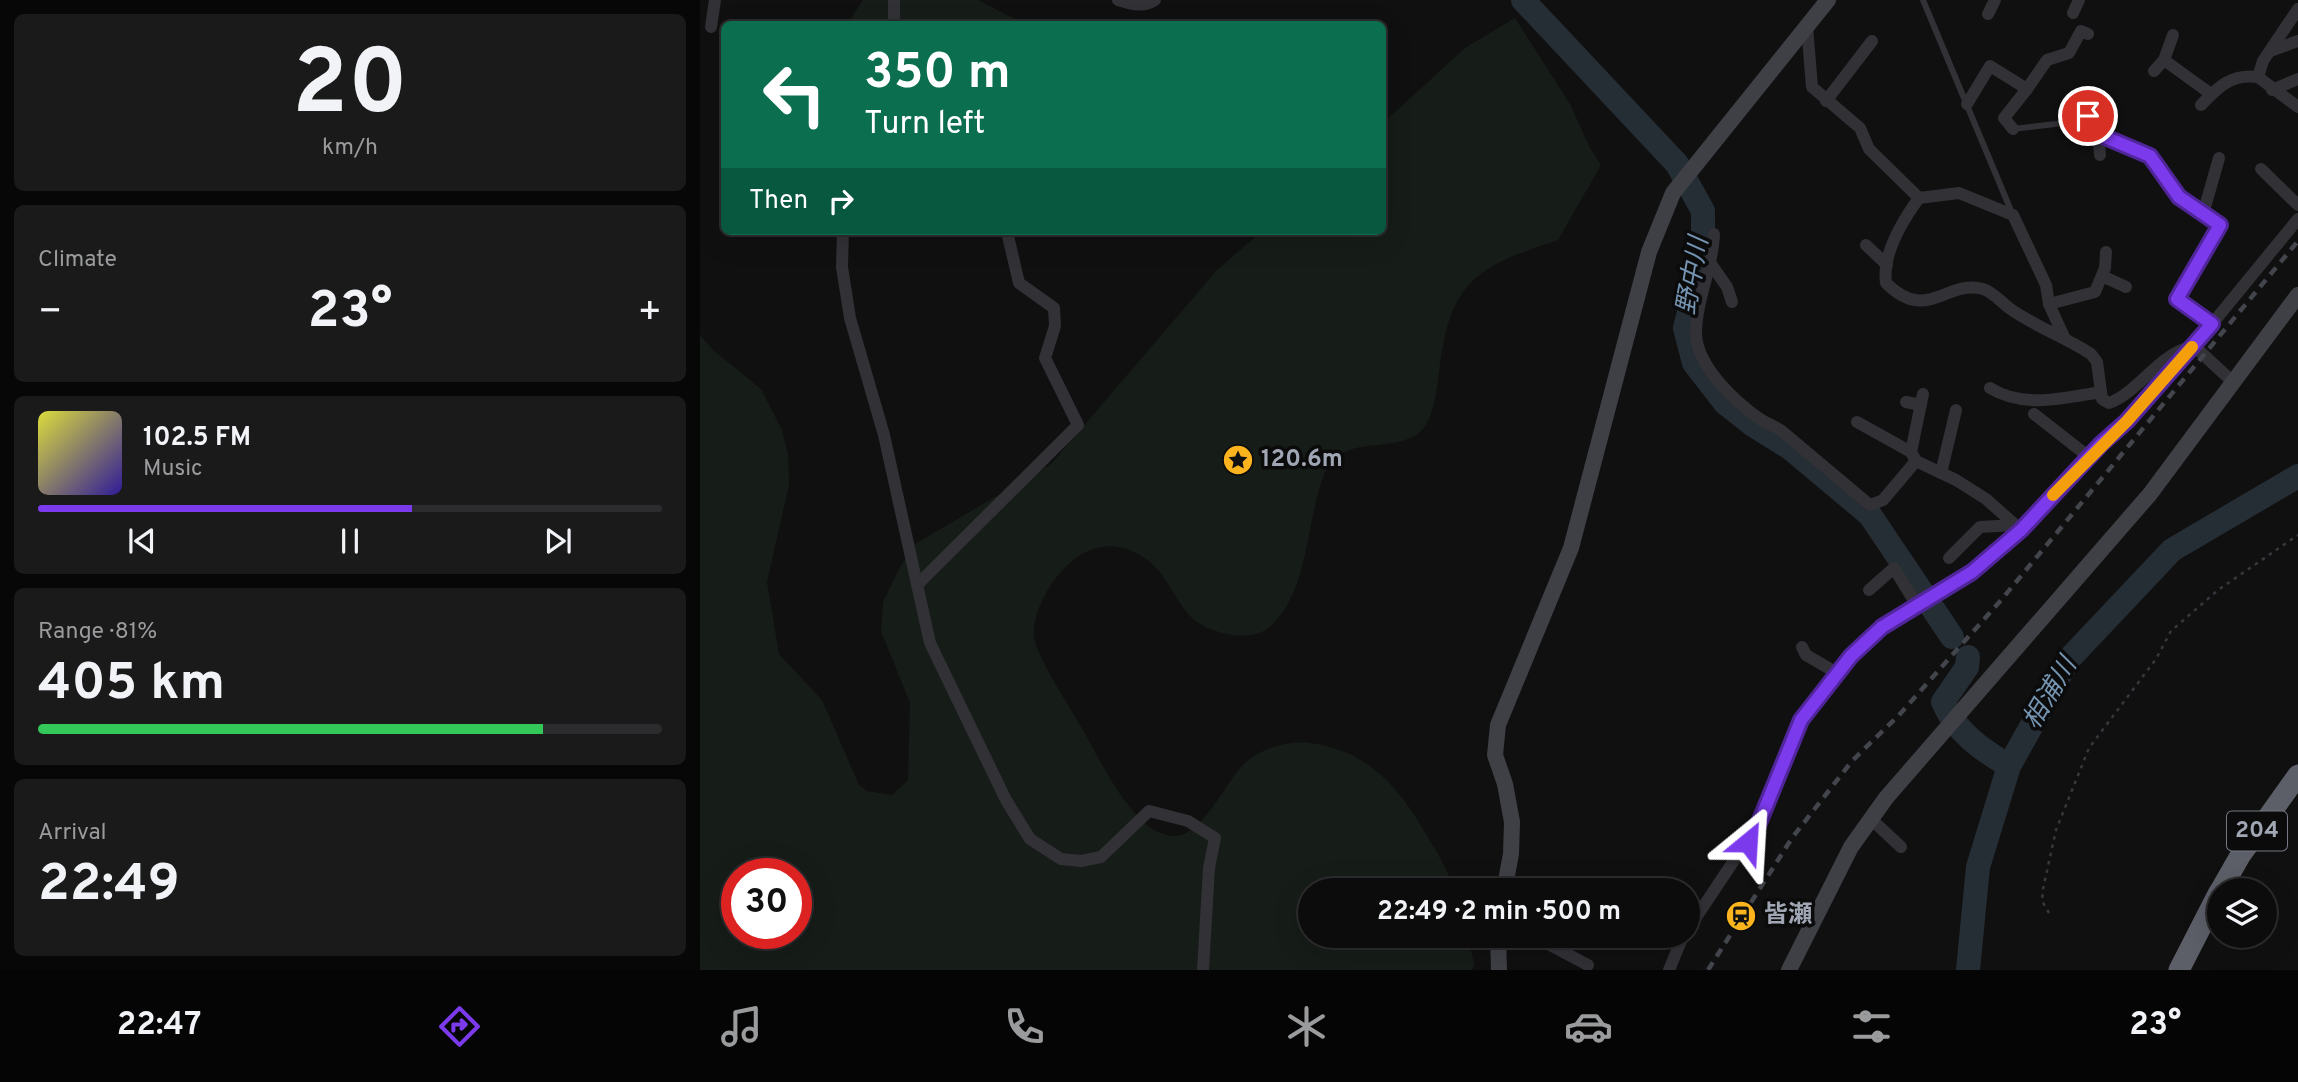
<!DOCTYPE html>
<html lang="en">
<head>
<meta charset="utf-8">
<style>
  :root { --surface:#0c0c0d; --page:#1a1a1b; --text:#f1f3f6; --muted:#9a9b9d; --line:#2c2c2e; --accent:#7c3aed }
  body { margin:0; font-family:Overpass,"Noto Sans JP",sans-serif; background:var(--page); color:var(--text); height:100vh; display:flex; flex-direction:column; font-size:26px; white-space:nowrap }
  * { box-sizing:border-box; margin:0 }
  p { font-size:23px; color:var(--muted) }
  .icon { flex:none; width:38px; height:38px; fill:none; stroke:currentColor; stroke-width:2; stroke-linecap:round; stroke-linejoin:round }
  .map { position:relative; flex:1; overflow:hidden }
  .side { display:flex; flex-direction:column; gap:14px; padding:14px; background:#070707; width:700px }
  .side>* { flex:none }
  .banner { position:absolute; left:21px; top:21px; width:665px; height:214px; border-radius:10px; box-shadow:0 7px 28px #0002,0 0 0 2px var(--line); background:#0b6e4f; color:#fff; overflow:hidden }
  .controls { position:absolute; left:1507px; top:878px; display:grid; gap:14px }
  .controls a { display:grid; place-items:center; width:70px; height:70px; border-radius:50%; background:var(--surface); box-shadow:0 7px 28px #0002,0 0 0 2px var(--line); font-size:35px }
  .speed { position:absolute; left:21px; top:858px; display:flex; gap:14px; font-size:35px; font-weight:700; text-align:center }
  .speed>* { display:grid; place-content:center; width:91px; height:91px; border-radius:50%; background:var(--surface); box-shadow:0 7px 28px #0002,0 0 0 2px var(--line); line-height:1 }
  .speed .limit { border:10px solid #d22; background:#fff; color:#111 }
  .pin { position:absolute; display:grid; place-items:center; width:60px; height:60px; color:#fff; margin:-30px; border:4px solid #fff; border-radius:50%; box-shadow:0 2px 7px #0007 }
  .me { position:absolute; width:77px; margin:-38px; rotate:27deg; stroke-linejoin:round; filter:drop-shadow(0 0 5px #0008) }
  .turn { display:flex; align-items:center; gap:24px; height:147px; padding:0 28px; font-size:32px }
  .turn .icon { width:91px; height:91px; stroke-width:2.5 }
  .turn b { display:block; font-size:49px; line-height:60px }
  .then { display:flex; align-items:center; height:66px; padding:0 28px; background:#0003; gap:14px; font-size:26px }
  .big { font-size:52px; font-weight:700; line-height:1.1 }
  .side .tile { flex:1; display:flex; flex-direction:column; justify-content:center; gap:10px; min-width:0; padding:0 24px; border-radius:10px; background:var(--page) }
  .side .dial { align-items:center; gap:0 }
  .dial b { font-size:91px; line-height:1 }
  .song { display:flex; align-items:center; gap:21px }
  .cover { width:84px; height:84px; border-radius:10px; background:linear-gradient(135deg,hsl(60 70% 55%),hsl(250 70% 35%)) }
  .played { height:7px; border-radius:4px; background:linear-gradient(90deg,var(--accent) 60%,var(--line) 60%) }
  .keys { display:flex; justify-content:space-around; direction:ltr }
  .heat { display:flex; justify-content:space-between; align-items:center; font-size:38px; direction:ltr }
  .charge { height:10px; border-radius:5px; background:linear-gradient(90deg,#34c759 81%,var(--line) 0) }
  .trip { position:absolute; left:598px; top:878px; width:402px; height:70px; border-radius:35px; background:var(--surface); box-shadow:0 7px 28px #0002,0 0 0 2px var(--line); font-weight:700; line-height:70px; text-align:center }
  .tabs { display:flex; height:112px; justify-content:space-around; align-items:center; background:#050505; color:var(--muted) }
  .tabs .icon { width:49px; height:49px }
  .tabs .current { color:var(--accent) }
  .tabs b { font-size:32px; color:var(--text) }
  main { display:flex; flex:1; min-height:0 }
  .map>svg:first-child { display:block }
  .green { fill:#161c17; fill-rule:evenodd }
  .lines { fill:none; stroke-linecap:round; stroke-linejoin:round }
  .river { stroke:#262e35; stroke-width:24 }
  .path { stroke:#37383d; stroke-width:2.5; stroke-dasharray:3.5 5; stroke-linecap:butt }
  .lane { stroke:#313136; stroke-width:6 }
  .street { stroke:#313136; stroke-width:12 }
  .secondary { stroke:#3e4046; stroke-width:16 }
  .highway { stroke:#5c5f68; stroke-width:21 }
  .rail { stroke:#43454c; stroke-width:4.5; stroke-dasharray:9 7; stroke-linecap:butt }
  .route-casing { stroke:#51269a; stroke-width:18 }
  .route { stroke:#7c3aed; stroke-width:12 }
  .slow { stroke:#f59e0b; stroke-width:12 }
  .labels { text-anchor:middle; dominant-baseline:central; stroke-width:7; stroke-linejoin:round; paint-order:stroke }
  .shield { fill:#0b0b0c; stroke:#737881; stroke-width:2 }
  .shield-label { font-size:23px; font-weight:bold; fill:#a0a6b3 }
  .poi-label { font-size:24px; font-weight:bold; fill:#a0a6b3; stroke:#0b0b0c; text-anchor:start }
  .water-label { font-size:26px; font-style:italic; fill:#7494b1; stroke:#0b0b0c }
</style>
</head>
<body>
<main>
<section class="side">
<div class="tile dial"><b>20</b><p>km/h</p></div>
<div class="tile"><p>Climate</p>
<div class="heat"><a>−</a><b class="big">23°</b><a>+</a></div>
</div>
<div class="tile">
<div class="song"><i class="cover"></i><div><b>102.5 FM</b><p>Music</p></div></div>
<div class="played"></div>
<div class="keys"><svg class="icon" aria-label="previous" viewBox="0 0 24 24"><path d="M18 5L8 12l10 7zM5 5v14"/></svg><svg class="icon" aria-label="pause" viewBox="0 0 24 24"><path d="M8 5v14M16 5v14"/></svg><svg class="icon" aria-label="next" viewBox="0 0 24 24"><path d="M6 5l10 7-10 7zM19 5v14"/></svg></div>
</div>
<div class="tile"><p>Range · 81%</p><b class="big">405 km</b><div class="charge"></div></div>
<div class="tile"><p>Arrival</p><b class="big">22:49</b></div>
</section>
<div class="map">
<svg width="1598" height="970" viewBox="0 0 1598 970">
  <rect width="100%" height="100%" fill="#101011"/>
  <g class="green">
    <path d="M163,0H278L324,24H147Z"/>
    <path d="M815,18L870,104L890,148L901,165L858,240C830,250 799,258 776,278C725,321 751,414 716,435C685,454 642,433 624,475C605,522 610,595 567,629C548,643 506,633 490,616C475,600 467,576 450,562C406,528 368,554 345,595C337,610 330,629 336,645C347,673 365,699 380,725C399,758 418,800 447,825C454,831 465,836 475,836C504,835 525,781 546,762C563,748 589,740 610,743C663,750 693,780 720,824C734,847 746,866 755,891H611V936H768L774,964L772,970H0V335L14,351L61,389L82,430L88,455L89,485L67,582L79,654L122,700L159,785L167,791L192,795L208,780L210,703L181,631L183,602L200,567L215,544L351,464L517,270L562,231H682L683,123L765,48ZM37,873H96V933H37Z"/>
  </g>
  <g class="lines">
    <g class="river">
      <path d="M823,0L977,164L1003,211V258L985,328L994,363L1025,403L1053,425L1090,448L1170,515L1252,637"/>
      <path d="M1268,657L1267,667L1243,702C1256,732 1282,750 1309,766"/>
      <path d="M1268,970L1278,867L1309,766L1369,659L1472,550L1598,476"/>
    </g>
    <path class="path" d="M1349,913L1342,901L1343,889L1356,830L1389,748L1456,659L1471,631L1518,590L1598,535"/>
    <g class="lane">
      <path d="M1223,0L1312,213"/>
      <path d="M1313,129L1372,122L1389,116L1396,122L1398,133"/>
    </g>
    <g class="street">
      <path d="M418,0C430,4 444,8 455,0"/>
      <path d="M1598,9L1563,61L1558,77L1598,107"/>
      <path d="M1373,13L1379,0"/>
      <path d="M1288,14L1295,0"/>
      <path d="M194,24V0"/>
      <path d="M1107,26L1112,87L1160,128L1169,149L1219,198"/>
      <path d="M11,27L15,0"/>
      <path d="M1570,51L1598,41"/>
      <path d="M1464,60L1473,35"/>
      <path d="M1454,71L1464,60L1511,94"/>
      <path d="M1327,89L1347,60L1369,53L1381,31L1388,34"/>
      <path d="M1572,90L1598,79"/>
      <path d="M1126,101L1172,41"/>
      <path d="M1267,104L1290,66L1327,89L1304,118L1313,129"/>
      <path d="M1501,105C1519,86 1531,74 1558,77"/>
      <path d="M1400,155L1398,133L1450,156L1479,197L1520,225L1477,299L1512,324"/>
      <path d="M1561,169L1598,205"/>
      <path d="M1503,214L1519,158"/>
      <path d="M143,231L142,267L150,318L184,435L230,643L306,800L330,839L361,859L381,861L401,857L449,811L488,821L515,838L509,868L503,970"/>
      <path d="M1014,234C1013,268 996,300 996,334C997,366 1035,402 1060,419C1067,424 1076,426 1083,432C1112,456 1141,481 1170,505L1183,500L1216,461"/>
      <path d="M1166,245L1187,265"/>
      <path d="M1011,264L1027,287L1032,302"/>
      <path d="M1402,276L1426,287"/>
      <path d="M1349,304L1395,292L1405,268L1406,252"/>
      <path d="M1364,337L1349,304L1346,285L1313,215L1259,193L1219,198C1203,220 1182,255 1186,283C1227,324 1246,279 1283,289C1293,292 1301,302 1309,308C1334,326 1365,337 1391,354L1397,362L1402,399L1409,403C1438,392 1455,359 1487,348"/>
      <path d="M1494,346L1534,383"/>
      <path d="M1290,388C1324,409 1364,398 1401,392"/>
      <path d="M1206,402L1221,405"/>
      <path d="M1334,414L1389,457"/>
      <path d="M1157,422L1211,452L1216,461L1256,480L1286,499L1321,530"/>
      <path d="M1211,452L1223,394"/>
      <path d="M1241,473L1256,410"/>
      <path d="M1249,558L1280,527L1315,525"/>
      <path d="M217,585L378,425L345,358L355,326L354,308L319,283L308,236L310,231"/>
      <path d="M1169,590L1194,568L1216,604"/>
      <path d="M1102,647L1106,655L1137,673"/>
      <path d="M1171,819L1201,847"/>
      <path d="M989,928L1059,823L1101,720L1151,656L1182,627L1272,572L1321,530L1427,420L1484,352L1494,346L1598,219"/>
      <path d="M833,936L888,965"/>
      <path d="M969,970L983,936"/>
    </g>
    <g class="secondary">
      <path d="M804,891L811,854L812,822L805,784L795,755L798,725L871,548L949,252L973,193L1128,0"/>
      <path d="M798,936L799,970"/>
      <path d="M1089,970L1151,847L1186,798L1450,494L1598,295"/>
    </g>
    <g class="highway">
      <path d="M1520,891L1540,856L1598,775"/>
      <path d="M1479,970L1519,892"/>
    </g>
    <path class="rail" d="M1008,970L1092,838L1152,761L1199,715L1302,599L1598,241"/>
  </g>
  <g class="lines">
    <g class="route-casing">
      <path id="route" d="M1048,842L1059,823L1101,720L1151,656L1182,627L1272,572L1321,530L1401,444L1427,421L1512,324L1477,299L1520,225L1479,197L1450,156L1398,134L1396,122L1388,116"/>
    </g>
    <use href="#route" class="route"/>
    <path class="slow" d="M1353,495L1427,421L1492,347"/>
  </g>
  <defs>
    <g id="sight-disc" transform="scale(1.575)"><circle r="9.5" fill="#fbb31e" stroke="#0b0b0c"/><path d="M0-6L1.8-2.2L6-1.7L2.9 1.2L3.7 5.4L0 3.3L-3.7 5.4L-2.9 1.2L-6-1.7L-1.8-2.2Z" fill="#111"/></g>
    <g id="station-disc" transform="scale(1.575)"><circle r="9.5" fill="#fbb31e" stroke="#0b0b0c"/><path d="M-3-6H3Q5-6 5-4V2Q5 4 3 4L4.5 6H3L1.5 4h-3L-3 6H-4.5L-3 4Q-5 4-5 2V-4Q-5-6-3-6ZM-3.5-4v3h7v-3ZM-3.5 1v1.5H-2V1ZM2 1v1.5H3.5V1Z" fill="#111"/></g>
  </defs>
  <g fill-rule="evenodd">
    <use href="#sight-disc" x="538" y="460"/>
    <use href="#station-disc" x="1041" y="916"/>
  </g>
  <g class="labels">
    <rect class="shield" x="1527" y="811.5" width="60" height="39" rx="5"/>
    <g class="shield-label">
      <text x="1557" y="831">204</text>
    </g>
    <g class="poi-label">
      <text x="561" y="460">120.6m</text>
      <text x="1064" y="916">皆瀬</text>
    </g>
    <g class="water-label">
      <text transform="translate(994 276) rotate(-80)">野中川</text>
      <text transform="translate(1351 694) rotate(-59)">相浦川</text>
    </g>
  </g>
</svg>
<div class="controls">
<a><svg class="icon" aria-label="layers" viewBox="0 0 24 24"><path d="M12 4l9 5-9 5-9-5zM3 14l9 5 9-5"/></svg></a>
</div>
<div class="speed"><div class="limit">30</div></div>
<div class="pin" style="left:1388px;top:116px;background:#d93025"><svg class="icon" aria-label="arrive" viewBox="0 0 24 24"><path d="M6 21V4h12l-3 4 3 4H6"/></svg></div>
<svg class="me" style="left:1048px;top:842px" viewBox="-20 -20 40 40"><path d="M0-17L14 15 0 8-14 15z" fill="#7c3aed" stroke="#fff" stroke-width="4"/></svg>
<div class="trip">22:49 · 2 min · 500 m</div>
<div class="banner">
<div class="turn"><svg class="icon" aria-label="left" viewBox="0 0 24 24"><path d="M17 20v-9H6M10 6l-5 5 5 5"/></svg><div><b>350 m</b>Turn left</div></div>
<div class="then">Then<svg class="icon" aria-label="right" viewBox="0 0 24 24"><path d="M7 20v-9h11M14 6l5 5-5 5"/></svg></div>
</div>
</div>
</main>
<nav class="tabs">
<b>22:47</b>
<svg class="icon current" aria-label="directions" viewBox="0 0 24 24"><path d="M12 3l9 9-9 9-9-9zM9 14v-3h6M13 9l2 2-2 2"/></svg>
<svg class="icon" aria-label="music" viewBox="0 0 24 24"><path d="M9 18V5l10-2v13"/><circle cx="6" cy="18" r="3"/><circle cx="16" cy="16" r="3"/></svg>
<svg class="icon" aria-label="phone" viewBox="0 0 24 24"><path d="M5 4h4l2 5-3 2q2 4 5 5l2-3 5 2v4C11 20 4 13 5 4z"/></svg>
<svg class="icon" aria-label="climate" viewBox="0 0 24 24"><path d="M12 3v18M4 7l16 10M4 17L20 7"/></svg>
<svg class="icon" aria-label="car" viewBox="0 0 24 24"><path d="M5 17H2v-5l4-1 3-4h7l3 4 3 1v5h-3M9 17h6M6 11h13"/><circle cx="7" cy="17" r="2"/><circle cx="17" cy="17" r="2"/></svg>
<svg class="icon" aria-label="filters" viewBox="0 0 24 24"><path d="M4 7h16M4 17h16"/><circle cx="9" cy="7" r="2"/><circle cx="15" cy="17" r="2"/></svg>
<b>23°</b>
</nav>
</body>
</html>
